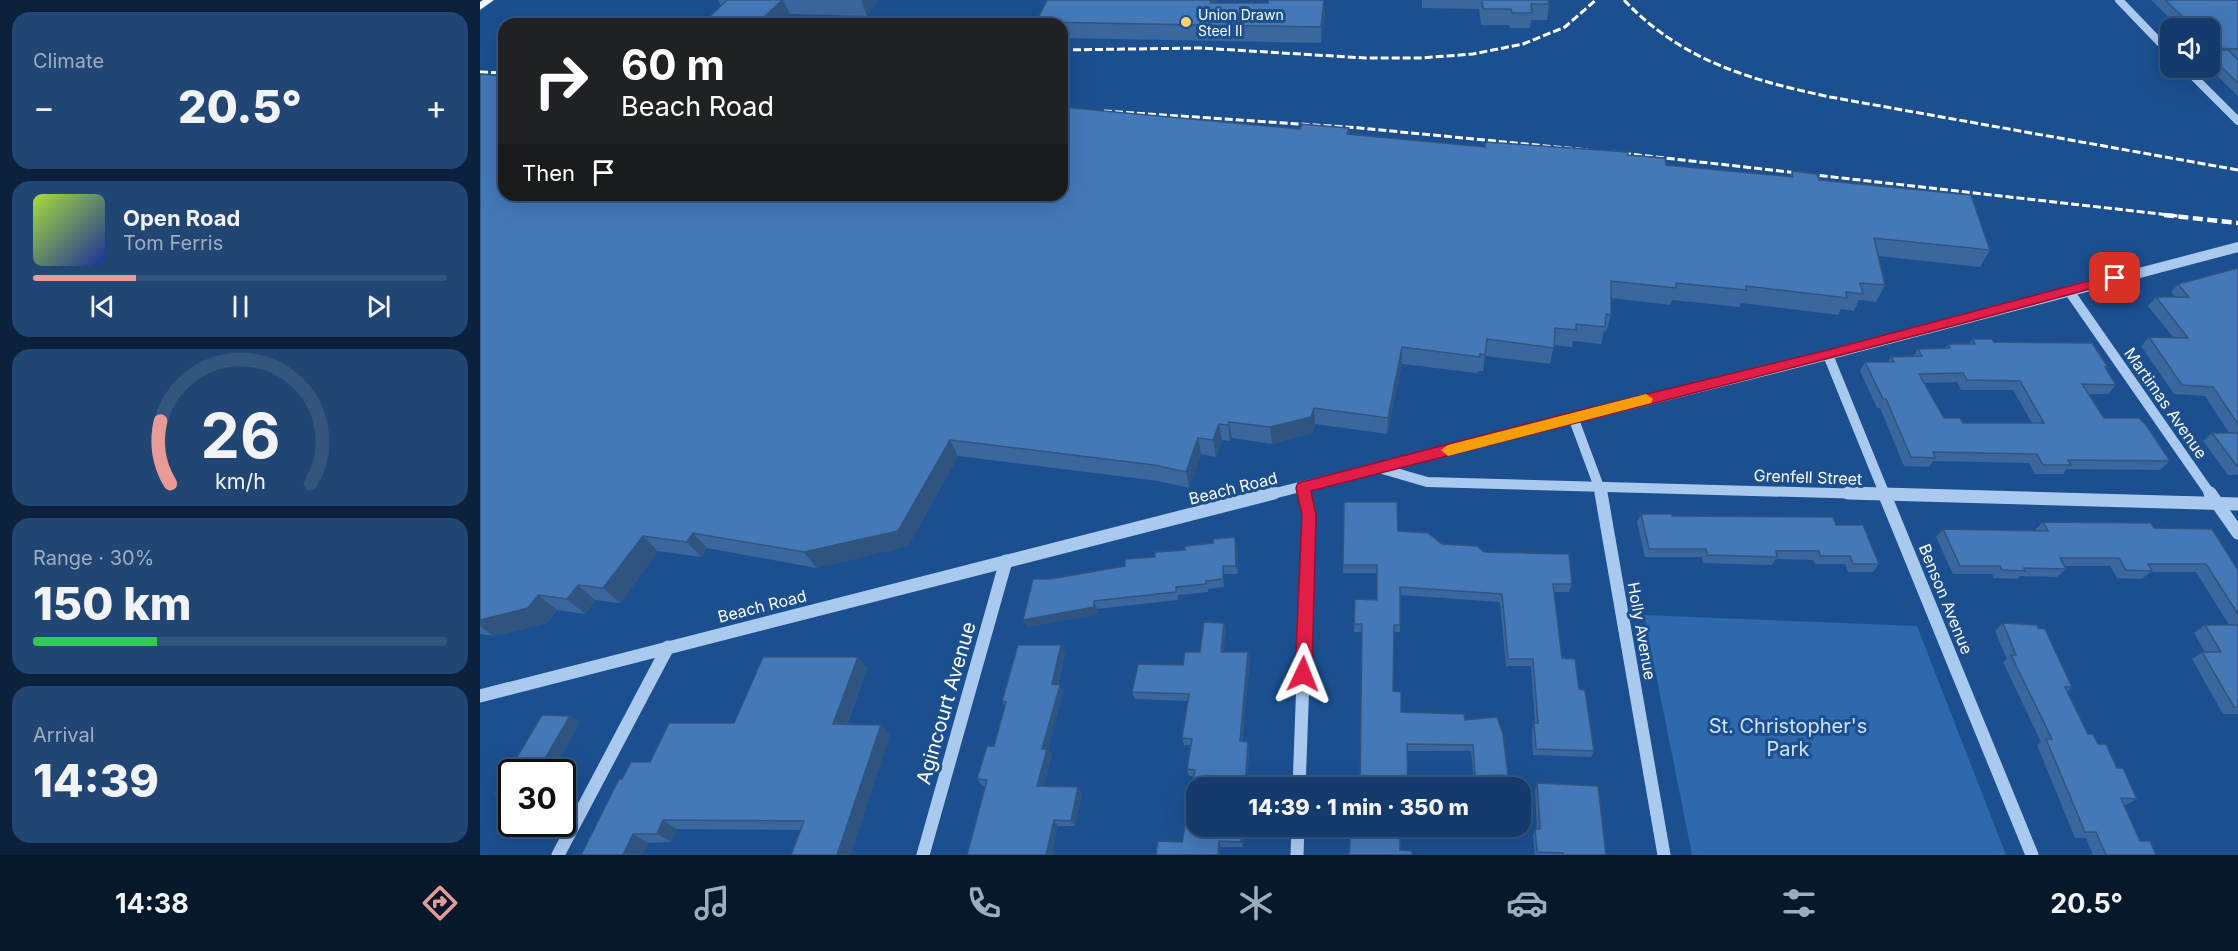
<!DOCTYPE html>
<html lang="en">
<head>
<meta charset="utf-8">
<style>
  :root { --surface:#143b6b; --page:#214673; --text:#f1f3f6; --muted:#9dadc1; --line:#33557e; --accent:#e69b98 }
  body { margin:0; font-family:Inter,sans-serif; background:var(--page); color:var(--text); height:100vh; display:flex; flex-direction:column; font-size:22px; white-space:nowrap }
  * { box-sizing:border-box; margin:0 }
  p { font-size:20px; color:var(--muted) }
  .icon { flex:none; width:33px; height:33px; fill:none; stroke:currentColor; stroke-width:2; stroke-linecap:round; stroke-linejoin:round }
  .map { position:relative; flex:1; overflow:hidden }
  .side { display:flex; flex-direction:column; gap:12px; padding:12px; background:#0b203b; width:480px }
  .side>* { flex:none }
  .banner { position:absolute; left:18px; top:18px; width:570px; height:183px; border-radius:18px; box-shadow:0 6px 24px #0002,0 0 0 2px var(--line); background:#202124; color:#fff; overflow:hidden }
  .controls { position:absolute; left:1680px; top:18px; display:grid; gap:12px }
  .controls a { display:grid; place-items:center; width:60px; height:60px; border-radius:12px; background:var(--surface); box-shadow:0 6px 24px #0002,0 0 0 2px var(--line); font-size:30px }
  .speed { position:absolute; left:18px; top:759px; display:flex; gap:12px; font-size:30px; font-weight:700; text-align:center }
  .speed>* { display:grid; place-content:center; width:78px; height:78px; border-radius:50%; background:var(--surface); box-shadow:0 6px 24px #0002,0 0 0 2px var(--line); line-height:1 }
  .speed .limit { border:3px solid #111; border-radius:9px; background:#fff; color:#111 }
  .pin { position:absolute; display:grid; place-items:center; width:51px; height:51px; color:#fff; margin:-26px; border-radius:12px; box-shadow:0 3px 9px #0006 }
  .me { position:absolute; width:66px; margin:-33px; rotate:2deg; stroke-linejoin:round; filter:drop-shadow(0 0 4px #0008) }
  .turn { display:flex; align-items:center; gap:21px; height:126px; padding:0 24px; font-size:27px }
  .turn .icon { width:78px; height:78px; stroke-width:2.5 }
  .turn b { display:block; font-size:42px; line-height:51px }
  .then { display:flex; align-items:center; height:57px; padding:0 24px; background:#0003; gap:12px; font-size:22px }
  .big { font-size:45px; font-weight:800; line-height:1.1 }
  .side .widget { flex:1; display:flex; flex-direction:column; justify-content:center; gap:9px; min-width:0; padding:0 21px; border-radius:18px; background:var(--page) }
  .side .dial { align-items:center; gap:0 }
  .dial svg { height:156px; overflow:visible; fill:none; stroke:var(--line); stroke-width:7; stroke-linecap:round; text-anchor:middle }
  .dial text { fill:var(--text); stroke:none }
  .song { display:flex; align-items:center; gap:18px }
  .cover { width:72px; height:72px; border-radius:9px; background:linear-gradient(135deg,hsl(80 70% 55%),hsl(230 70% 35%)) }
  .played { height:6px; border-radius:3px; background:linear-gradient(90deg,var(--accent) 25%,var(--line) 25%) }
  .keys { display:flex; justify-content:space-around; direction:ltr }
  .heat { display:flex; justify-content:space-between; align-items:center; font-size:33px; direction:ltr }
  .charge { height:9px; border-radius:4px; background:linear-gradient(90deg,#34c759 30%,var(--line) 0) }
  .trip { position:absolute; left:706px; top:777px; width:345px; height:60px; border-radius:18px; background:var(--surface); box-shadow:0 6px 24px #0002,0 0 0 2px var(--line); font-weight:800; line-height:60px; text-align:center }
  .menu { display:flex; height:96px; justify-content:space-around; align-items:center; background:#08182b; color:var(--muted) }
  .menu .icon { width:42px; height:42px }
  .menu .on { color:var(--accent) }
  .menu b { font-size:27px; color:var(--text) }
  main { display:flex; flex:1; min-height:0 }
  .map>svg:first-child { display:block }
  .green { fill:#2e69ad }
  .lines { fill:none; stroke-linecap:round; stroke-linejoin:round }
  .minor-far2 { stroke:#a9c9ee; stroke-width:8 }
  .minor-far1 { stroke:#a9c9ee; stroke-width:10 }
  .minor { stroke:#a9c9ee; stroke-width:13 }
  .major { fill:#f0f6ff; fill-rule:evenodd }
  .rail-far1 { stroke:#fff; stroke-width:3; stroke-dasharray:8 3; stroke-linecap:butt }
  .rail { stroke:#fff; stroke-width:4.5; stroke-dasharray:10 4.5; stroke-linecap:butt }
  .wall { fill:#3a679d; fill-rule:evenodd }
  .shaded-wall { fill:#305480 }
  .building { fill:#4478b7; stroke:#305480; stroke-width:1.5; fill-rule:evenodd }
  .route { fill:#e11d48; stroke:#92132f; stroke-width:1.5 }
  .slow { fill:#f59e0b }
  .poi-dot { fill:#ffd166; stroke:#1b4f8f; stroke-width:2 }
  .labels { text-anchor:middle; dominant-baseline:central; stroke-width:6; stroke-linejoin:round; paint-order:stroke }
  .far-poi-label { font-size:14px; fill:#fff; stroke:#1b4f8f; text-anchor:start }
  .street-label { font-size:16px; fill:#fff; stroke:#1b4f8f }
  .near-street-label { font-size:20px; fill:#fff; stroke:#1b4f8f }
  .near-park-label { font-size:20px; fill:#cfe3fa; stroke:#1b4f8f }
</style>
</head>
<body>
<main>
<section class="side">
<div class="widget"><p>Climate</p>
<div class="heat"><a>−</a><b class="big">20.5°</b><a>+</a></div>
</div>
<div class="widget">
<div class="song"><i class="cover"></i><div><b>Open Road</b><p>Tom Ferris</p></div></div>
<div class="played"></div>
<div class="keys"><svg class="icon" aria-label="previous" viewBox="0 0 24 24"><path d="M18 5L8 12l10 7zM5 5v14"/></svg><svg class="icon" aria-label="pause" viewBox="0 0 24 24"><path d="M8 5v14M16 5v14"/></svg><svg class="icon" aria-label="next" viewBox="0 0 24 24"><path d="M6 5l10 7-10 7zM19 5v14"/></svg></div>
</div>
<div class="widget dial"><svg viewBox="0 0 100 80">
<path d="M14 69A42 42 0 1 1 86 69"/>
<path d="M14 69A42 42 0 0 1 9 37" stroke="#e69b98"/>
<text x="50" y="56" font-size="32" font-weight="700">26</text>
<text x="50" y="72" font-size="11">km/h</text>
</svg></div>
<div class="widget"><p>Range · 30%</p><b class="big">150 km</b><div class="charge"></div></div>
<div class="widget"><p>Arrival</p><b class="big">14:39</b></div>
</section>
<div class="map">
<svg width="1758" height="855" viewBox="0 0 1758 855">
  <rect width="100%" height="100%" fill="#1b4f8f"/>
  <path class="green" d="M1164,615L1437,626L1526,855H1212Z"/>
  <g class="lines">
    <g class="minor-far2">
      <path d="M1639,0L1690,53"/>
      <path d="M1705,68L1758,121"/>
    </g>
    <g class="minor-far1">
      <path d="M1589,291L1731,495"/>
      <path d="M1348,355L1405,495"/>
      <path d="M1093,417L1122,495"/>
      <path d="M899,468L947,482L1423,495"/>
      <path d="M823,488L825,495"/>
      <path d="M788,495L1348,355L1758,247"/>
    </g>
    <g class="minor">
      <path d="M1121,493L1184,855"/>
      <path d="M1368,493L1758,504"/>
      <path d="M1404,493L1552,855"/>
      <path d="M1730,493L1758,533"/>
      <path d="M0,696L794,493"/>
      <path d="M819,788L829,515L824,493"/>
      <path d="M78,855L188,647"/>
      <path d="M443,855L526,561"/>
      <path d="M817,855L818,826"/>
    </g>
    <path class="major" d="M3,0H14L0,10V2Z"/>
    <g class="rail-far1">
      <path d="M1144,0C1202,61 1270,80 1350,97L1758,170"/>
      <path d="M582,50L721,48L885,58H940L993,54L1043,44L1085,27L1116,0"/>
      <path d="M0,72L24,73"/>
      <path d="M624,111L880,128L1108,150"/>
      <path d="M1132,152L1698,216"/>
    </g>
    <path class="rail" d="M1684,215L1758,223"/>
  </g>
  <g class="wall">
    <path d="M238,0H398L387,16L310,14L300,24H226L225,21L241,6Z"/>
    <path d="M942,0H1068L1069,4L1067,20H1051L1050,28H1030L1029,25H1001L999,9L942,8Z"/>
    <path d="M1671,0H1758V58H1755L1758,60V96L1729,68H1730V28H1700Z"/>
    <path d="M736,3L845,13L841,43L582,38V24H557L556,22Z"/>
    <path d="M0,74L24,195L820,129L869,128V134L1005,147L1148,155L1186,165L1310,177L1312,171L1339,180L1510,250L1500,267L1398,256L1405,285L1396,302L1379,300L1374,311L1361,309L1358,315L1261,303L1259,307L1192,300L1190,305L1131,298V315L1126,332L1124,331L1121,344L1093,341L1092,347L1074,345L1070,364L1005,356L1003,371H998L997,373L922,364L907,434L835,424L832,433L792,444L752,438L750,441L742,440L736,457L721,454L709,488L678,481L478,456L428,546L336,568L227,548L221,557L178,551L140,603L115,600L105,614L77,610L67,623L13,636L0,634Z"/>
    <path d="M1758,268V475H1748L1723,441L1732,433H1749L1725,396L1694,394L1661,346L1669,337H1693L1668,306L1676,297H1695L1691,292L1698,284Z"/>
    <path d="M1492,339L1514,342L1628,367L1626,370L1636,385L1628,394H1608L1624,418L1690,461L1680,470L1587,469L1583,474H1555L1549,463L1453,461L1449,467L1424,466L1400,408H1397L1380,371L1385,362H1408L1411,357L1433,356L1438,349L1465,348L1468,344H1489ZM1477,382L1481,390H1533L1552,423H1483L1464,418L1444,383Z"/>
    <path d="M864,502L918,531L962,544L1004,552L1092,584L1089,592H1074L1082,658L1099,689L1114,751L1111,757L1053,755L1052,730L1054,723H1055L1051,666H1026L1020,602L920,595V632H914L913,691L921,712L985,720L1028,775L1026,782H994L991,751H927L882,632H874L875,599L897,600V573H863Z"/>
    <path d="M1161,514L1192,516L1356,525L1399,564L1393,572H1368L1365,564H1335L1333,560L1296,559L1292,565L1223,563L1222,557H1165L1157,522Z"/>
    <path d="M1563,522L1674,528L1758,570V714H1743L1712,659L1722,652H1725L1714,633L1725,625H1749L1716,572H1670L1662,579L1637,578L1630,566H1585L1586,569L1577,577L1540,576L1537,579L1514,578L1512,574H1473L1456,537L1463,529L1556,531L1555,530Z"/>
    <path d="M757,545L758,574H744V587L728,589V592L698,595V600L617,609L618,614L547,627L543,620L570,579L645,566L705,550Z"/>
    <path d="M744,623L746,630L743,652H768L770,659L762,742H768L769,748L767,788H717L764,826L763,847H741L740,855H676L702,842L714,776H709L707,769L711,745H704L702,738L708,701L655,699L652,692L703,665L720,652Z"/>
    <path d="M1523,623L1592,687L1587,692L1608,734L1637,768L1657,799L1646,805H1644L1660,841L1676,855H1613L1606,838H1595L1557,745L1561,742L1523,662L1527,659L1515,631Z"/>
    <path d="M585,652L578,685H580L583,692L568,749L572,755L563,786L602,793L595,826H578L505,786H502L497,779L514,746L525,706L522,701Z"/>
    <path d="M378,657L387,668L367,725H401L410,735L320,830L197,829L191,842L168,843L101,855L142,779L254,723Z"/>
    <path d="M62,715L90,716L100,722L72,772H32V800H27L15,794Z"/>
    <path d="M1057,783L1126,855H1055L1053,835L1055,829H1057L1055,790Z"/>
  </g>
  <g class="shaded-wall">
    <path d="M302,0H303L310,14L300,24H277Z"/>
    <path d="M381,0H398L387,16Z"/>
    <path d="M731,0H737L732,18L730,3Z"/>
    <path d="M844,0L845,13L841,43V27Z"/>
    <path d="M922,347V364L907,434L908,418Z"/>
    <path d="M834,408L835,424L832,433L792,444L790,427Z"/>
    <path d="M749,422L752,438L750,441L748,425Z"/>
    <path d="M739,424L742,440L736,457L733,440Z"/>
    <path d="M718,438L721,454L709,488L706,472Z"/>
    <path d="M470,440L478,456L428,546L336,568L324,552Z"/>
    <path d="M213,533L227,548L221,557L207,542Z"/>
    <path d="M163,536L178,551L140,603L123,588Z"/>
    <path d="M755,537L757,545L758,574L756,566Z"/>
    <path d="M743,566L744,574V587L743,579Z"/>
    <path d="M98,585L115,600L105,614L87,599Z"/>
    <path d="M58,595L77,610L67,623L13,636L0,626V620Z"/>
    <path d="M614,601L617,609L618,614L547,627L543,620Z"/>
    <path d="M744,623L746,630L743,660L741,652Z"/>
    <path d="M581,645L585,652L576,692L572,684Z"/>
    <path d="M768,652L770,659L761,748L760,741Z"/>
    <path d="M378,657L387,668L363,734L353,724Z"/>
    <path d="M580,685L583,692L568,749L572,755L562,792L557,786L562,749Z"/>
    <path d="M90,716L100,722L72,772H57Z"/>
    <path d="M401,725L410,735L371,855H357Z"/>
    <path d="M768,742L769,748L767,788H765Z"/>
    <path d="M598,787L602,793L595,826L591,821Z"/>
    <path d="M183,820L197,829L191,842L177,834Z"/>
    <path d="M574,820L578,826L572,855H566Z"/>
    <path d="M762,826H764L763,847L761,842Z"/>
    <path d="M153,834L168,843L162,855H143Z"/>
    <path d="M739,841L741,847L740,855H738Z"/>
  </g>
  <g class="building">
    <path d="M247,0H302L277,24L225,21Z"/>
    <path d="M567,0H731L730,3H788V0H844L841,27L556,22Z"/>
    <path d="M1002,0H1068L1069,4H1051L1052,13H1032L1031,9H1003Z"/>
    <path d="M1685,0H1758V49L1734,48L1730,43V28H1714Z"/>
    <path d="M1748,50L1758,60V83L1730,56V51Z"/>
    <path d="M0,74L24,76V195H582V107L820,129L822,124L869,128L867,134L1005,147V142L1148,152V155L1185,158L1186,165L1313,177L1312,171L1337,174L1339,180L1491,195L1510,250L1394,238L1405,285L1380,283L1383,294L1366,292L1367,298L1266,286V290L1196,283V288L1131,281V315L1126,314L1125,327L1096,324V330L1075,328L1074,348L1007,339L1005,355L1000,354V357L922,347L908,418L834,408L831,417L790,427L749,422L748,425L739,424L733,440L718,438L706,472L674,465L470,440L418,531L324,552L213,533L207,542L163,536L123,588L98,585L87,599L58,595L48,608L0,620Z"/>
    <path d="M1758,268V424L1733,387L1702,385L1669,337L1708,338L1676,297H1709L1698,284Z"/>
    <path d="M1492,339H1512L1514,342L1612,343L1628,367H1625L1636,385L1602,384L1624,418H1659L1666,425L1690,461L1588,460L1591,465H1563L1557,454L1453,452L1455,458L1431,457L1406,399H1403L1385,362H1414L1411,357L1442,356L1438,349L1470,348L1468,344H1495ZM1483,373L1487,380L1540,381L1564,423H1483L1480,418H1464L1439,374Z"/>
    <path d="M1732,433H1758V466H1757Z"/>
    <path d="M864,502H917L918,531L948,533L962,544L997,546L1004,552L1089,554L1092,584H1073L1082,658L1095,659L1099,689L1105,690L1114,751L1056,749L1054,723H1058L1053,659H1028L1022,594L920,587V625H914L913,691L921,692V712L984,714L985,720L1017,717L1023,734L1028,775L995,776L993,745L927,744L928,788H880L882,624H874L875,599L897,600V565H863Z"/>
    <path d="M1161,514H1192V516L1353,517L1356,525H1383L1399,564H1373L1370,556H1340L1339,551H1296L1297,557L1227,555L1226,549H1169Z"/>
    <path d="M1563,522L1671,523L1674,528L1732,529L1758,570V614L1726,564H1668L1672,571L1646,570L1639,558H1580L1586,569L1544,568L1545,571L1522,570L1520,566H1480L1463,529L1568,531Z"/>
    <path d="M755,537L756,566H743V579L726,581V584L696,587V592L614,601V607L543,620L553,579H570L645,566V559L675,557V552L705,550V546L733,543V539Z"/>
    <path d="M724,622L744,623L741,652H768L760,741L768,742L765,788H717V826H762L761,842L739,841L738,855H676L678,841L702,842L715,770L707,769L712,739L702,738L709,694L652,692L658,664L703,665L705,652H720Z"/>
    <path d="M1523,623L1557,625L1558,628L1565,629L1592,687H1585L1608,734H1613L1618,744H1626L1637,768H1643L1657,799L1641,798L1660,841H1670L1676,855H1626L1616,832H1605L1566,739H1572L1531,655H1536Z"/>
    <path d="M1725,625H1758V707H1754L1722,652H1741Z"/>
    <path d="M538,645H581L572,684L580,685L562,749H567L557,786L598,787L591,821L574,820L566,855H487L507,780L497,779L507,746H514L526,702L522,701Z"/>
    <path d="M283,657H378L353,724L401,725L357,855H311L324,821L183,820L177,834H153L143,855H101L139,779H142L151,762H170L189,723H254Z"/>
    <path d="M62,715L90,716L57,772H32V794H15Z"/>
    <path d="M1057,783L1118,786L1126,855H1083V853L1057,852L1055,829H1060Z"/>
    <path d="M871,826H920V850L932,851V855H869Z"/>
  </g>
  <path class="route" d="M1635,274L1640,278L1639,281C1371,355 1100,421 831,491L836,515L832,674L829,679L823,682L817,679L815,674L822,515L816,488L818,483L1093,412L1348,350Z"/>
  <path class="slow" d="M1166,394L1173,399L1171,403L968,456L961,450L968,445Z"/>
  <circle class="poi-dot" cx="706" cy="22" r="6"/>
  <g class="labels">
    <g class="far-poi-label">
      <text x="718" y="14">Union Drawn<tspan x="718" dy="16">Steel II</tspan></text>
    </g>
    <g class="street-label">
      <text transform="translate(1686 403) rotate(55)">Martimas Avenue</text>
      <text transform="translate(1328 477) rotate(2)">Grenfell Street</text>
      <text transform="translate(753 488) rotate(-14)">Beach Road</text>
      <text transform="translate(1466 599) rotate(68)">Benson Avenue</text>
      <text transform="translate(282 606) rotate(-14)">Beach Road</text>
      <text transform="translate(1162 631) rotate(80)">Holly Avenue</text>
    </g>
    <g class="near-street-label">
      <text transform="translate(466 703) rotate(-74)">Agincourt Avenue</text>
    </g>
    <g class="near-park-label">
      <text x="1308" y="726">St. Christopher's<tspan x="1308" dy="23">Park</tspan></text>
    </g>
  </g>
</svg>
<div class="controls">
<a><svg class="icon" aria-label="sound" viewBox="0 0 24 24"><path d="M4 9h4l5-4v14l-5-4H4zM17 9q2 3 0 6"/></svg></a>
</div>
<div class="speed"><div class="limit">30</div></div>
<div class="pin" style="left:1635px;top:278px;background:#d93025"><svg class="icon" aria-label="arrive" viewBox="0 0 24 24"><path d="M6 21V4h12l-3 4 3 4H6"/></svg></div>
<svg class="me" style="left:823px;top:674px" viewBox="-20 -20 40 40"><path d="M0-17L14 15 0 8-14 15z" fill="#e11d48" stroke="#fff" stroke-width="4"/></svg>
<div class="trip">14:39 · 1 min · 350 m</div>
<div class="banner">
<div class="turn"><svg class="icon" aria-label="right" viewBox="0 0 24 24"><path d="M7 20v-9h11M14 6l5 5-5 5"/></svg><div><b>60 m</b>Beach Road</div></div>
<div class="then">Then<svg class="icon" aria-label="arrive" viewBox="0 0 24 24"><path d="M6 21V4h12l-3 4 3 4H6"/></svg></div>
</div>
</div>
</main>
<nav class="menu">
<b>14:38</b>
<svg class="icon on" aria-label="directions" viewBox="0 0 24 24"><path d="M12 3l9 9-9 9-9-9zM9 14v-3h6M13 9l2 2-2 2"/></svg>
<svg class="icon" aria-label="music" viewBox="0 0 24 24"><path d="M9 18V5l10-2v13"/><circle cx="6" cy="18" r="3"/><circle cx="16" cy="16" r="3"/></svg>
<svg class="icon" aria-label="phone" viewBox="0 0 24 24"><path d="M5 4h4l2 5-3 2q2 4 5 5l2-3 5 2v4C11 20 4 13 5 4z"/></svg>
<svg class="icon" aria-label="climate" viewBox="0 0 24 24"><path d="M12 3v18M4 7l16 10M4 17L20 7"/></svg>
<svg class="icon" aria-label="car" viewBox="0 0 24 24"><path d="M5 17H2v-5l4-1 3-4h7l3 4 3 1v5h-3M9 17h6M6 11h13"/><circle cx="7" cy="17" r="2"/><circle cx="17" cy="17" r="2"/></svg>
<svg class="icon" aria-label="filters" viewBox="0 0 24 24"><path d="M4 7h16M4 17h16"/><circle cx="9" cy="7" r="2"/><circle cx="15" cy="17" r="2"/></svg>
<b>20.5°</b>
</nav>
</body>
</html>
